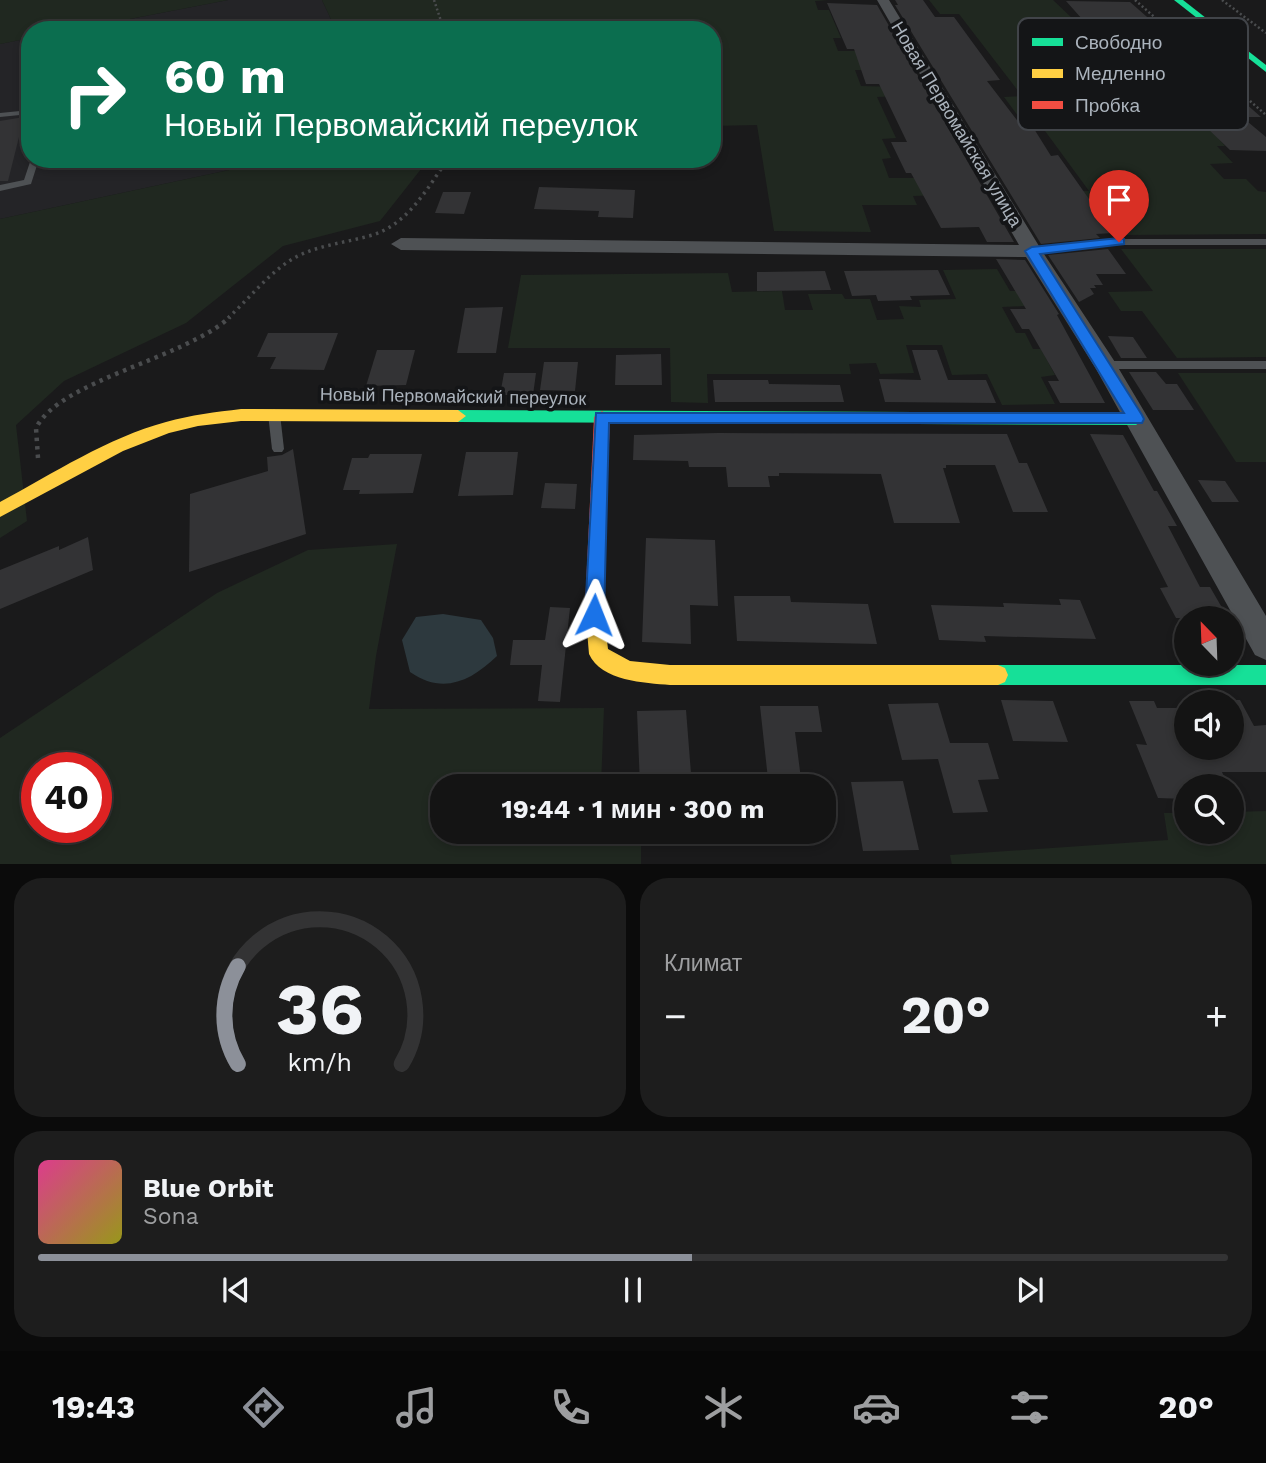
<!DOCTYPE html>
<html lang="ru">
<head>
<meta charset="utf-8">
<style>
  :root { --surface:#141414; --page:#1d1d1d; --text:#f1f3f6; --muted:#9d9ea0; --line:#333334; --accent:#8c9099 }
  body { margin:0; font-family:"Work Sans",sans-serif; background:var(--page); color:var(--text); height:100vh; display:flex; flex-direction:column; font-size:26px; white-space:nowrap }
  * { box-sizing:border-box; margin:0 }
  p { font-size:23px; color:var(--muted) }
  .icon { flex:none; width:38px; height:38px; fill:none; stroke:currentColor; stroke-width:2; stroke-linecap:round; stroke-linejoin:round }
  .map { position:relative; height:864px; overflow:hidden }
  .panel { display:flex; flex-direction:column; gap:14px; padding:14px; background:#0b0b0b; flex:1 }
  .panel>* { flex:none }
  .banner { position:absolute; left:21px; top:21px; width:700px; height:147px; border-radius:28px; box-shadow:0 4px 10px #0003,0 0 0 2px var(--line); background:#0b6e4f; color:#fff; overflow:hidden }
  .needle { width:46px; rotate:337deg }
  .tools { position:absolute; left:1174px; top:606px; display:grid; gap:14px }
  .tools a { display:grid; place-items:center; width:70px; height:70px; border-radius:50%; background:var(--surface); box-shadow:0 4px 10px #0003,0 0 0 2px var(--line); font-size:35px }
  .speed { position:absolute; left:21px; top:752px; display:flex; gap:14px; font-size:35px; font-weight:700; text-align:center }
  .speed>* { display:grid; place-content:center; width:91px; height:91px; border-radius:50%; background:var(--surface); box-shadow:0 4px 10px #0003,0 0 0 2px var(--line); line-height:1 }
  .speed .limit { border:10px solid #d22; background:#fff; color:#111 }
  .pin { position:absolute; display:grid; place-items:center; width:60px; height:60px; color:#fff; margin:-72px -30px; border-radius:50% 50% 50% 0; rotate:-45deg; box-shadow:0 0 7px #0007 }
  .pin .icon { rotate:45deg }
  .me { position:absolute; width:77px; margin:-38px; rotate:2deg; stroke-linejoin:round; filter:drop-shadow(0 0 5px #0008) }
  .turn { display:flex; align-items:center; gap:24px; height:147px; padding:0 28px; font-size:32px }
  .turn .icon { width:91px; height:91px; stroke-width:2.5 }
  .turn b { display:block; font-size:49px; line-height:60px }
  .big { font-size:52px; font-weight:700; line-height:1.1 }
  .panel .card { flex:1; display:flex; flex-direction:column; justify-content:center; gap:10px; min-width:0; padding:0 24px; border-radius:28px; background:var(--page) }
  .panel .dial { align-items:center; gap:0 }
  .dial svg { height:182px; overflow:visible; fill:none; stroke:var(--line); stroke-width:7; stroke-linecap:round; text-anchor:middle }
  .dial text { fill:var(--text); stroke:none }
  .song { display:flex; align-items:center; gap:21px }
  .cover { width:84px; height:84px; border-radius:10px; background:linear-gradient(135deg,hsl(330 70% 55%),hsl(60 70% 35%)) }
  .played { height:7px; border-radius:4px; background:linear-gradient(90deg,var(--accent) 55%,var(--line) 55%) }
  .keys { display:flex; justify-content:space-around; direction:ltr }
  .heat { display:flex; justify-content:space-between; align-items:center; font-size:38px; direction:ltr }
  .panel .tiles { flex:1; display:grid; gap:14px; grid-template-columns:1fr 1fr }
  .card:last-child { grid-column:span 2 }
  .trip { position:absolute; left:430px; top:774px; width:406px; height:70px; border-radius:28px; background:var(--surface); box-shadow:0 4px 10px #0003,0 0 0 2px var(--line); font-weight:700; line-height:70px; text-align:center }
  .menu { display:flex; height:112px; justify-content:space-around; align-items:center; background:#080808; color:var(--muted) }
  .menu .icon { width:49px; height:49px }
  .menu .active { color:var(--accent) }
  .menu b { font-size:32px; color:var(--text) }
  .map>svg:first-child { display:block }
  .built { fill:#242427 }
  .green { fill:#202820; fill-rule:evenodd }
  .water { fill:#2d393e }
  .building { fill:#333335 }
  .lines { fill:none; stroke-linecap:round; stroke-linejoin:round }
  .path-far2 { stroke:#4a4c4e; stroke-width:2.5; stroke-dasharray:2 2.5; stroke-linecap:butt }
  .path-far1 { stroke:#4a4c4e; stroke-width:3.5; stroke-dasharray:2.5 4.5; stroke-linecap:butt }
  .path { stroke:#4a4c4e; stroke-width:4.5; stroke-dasharray:3.5 5; stroke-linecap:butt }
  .lane { fill:#4e5154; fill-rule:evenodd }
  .street { fill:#4e5154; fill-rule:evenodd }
  .fast { fill:#16e098; fill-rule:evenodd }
  .slow { fill:#ffcf43; fill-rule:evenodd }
  .jam { fill:#f24e42; fill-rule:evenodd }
  .route { fill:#1a73e8; stroke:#114b97; stroke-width:2 }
  .labels { text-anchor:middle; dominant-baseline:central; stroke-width:7; stroke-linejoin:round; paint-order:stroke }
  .street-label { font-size:18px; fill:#abb3bc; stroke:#141517 }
  .key { fill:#141517; stroke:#414449; stroke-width:2 }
  .key-label { font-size:19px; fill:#abb3bc }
</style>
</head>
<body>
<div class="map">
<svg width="1266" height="865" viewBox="0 0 1266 865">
  <rect width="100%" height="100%" fill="#1a1a1b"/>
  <g class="built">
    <path d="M228,0H322L336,30H73Z"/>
    <path d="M30,38V159H280L0,219V44Z"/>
  </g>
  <g class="green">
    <path d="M0,0H228L73,30H30V38L0,44Z"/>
    <path d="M322,0H828L815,1L818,10H829L841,38H833L838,51H865L875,70H855L861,86L896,87L900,96L877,97L896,138L882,139L891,158L882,159L889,178H936L946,195L913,196L917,205H862L871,232L774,231L757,125L712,126V30H336Z"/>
    <path d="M929,0H1053L1093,38H1127L1138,49L1112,50L1119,57L1138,58L1163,84H1176L1189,97H1160L1176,114L1198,115L1225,146H1217L1233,163L1210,164L1224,179H1246L1258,191L1266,192V234L1122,235L1103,209H1065L1053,192L1089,191L1037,120H1021L1004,97L1022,96L959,14H940Z"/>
    <path d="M280,159H429L380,221L283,246L186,323L64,381L16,425L27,521L0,538V219Z"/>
    <path d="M1121,249H1266V357L1177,358L1142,311H1121L1108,292L1153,291Z"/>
    <path d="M997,269L1010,291H1018L1025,306L1002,307L1016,333H1025L1033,349H1041L1055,375L1041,377L1055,404L1002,405L987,374L952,375L942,345H906L914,373L880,374L876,363L849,364L851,374H707L708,403L671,402L670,348H508L521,275L728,273L732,292L782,291L785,310H813L808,294H842L845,299H870L877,320L904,319L899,306L921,307L919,300L956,299L943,270Z"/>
    <path d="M1178,373H1266V462H1236Z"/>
    <path d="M397,544L376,656L369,709L604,708L601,786H443V831H641V864H0V738L217,593L308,550ZM37,768H96V828H37Z"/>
    <path d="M1266,811V864L952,865L950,855L1168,840L1164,813H1186V831H1232V812Z"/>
  </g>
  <path class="water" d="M443,614L481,620L493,638L497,656C471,681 443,695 410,672L402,640L416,617Z"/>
  <g class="building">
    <path d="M895,0H923L935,17H954L1000,80L987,81L1020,124H1031L1051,156L1058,155L1113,233L1096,234L1100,238L1041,244L895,5H898Z"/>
    <path d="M1066,1L1130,2L1261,117H1242L1266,137V151L1230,150L1180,102H1188L1142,56H1122L1103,37L1091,29Z"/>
    <path d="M827,3L877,5L1014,242H987L979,227L941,228L911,173H906L891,142H907L879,84H866L854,49H847Z"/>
    <path d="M24,117L8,181H0V121Z"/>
    <path d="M539,187L635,190L633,218L598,217L599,211L534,209Z"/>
    <path d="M443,192H471L464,214L435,213Z"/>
    <path d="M1108,249L1126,274H1096L1103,285H1094L1096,288H1090L1094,294L1079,302L1048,255Z"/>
    <path d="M996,259L1025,260L1059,314L1057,315L1105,403H1060L1048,381H1059L1029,329H1022L1010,309H1026Z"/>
    <path d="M938,270L950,295L910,296L912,300L878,301L876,295L852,296L844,271Z"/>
    <path d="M825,271L831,290L757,291V272Z"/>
    <path d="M503,307L496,353H457L465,308Z"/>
    <path d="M268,333H338L324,370L270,369L276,357H257Z"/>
    <path d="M1108,336L1133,337L1147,358H1121Z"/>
    <path d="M377,350H415L406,385L366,386Z"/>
    <path d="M912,350H937L948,380H986L996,403L885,402L879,379L921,380Z"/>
    <path d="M661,354L662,385H615L616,355Z"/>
    <path d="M544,362H578L575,391L540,390Z"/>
    <path d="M1129,372H1156L1166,384H1177L1194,410H1153Z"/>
    <path d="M504,373H536L533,395H500Z"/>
    <path d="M713,380H768L769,384L840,385L844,402H715Z"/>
    <path d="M718,433L1007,434L1019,463H1027L1048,512H1013L995,465H946V468H943L960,523H894L881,474L779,473V476H768L770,487H728L726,467H689L688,461L633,460L634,435Z"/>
    <path d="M1090,434L1123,435L1154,491H1157L1177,526H1168L1200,587H1210L1228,618H1176L1160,588L1168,587Z"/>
    <path d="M293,449L306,534L189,572L190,494L268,471L267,457L282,455Z"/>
    <path d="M466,452H518L513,495L458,496Z"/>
    <path d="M370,454H422L413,493L359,494L360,490H343L352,458H368Z"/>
    <path d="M1198,480L1225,481L1239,502H1212Z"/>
    <path d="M545,483L577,484L575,509L541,508Z"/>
    <path d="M88,537L93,570L0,609V570L59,546V550Z"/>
    <path d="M646,538L715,540L718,606L690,605L691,644L642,642Z"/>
    <path d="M734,596H790L791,602L868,604L877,644L737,641Z"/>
    <path d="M1059,599L1080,600L1096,639L984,636L986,642L939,640L931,605L1004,607L1003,603L1061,605Z"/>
    <path d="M550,607L570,608L560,702L538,701L542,665H510L513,640H545Z"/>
    <path d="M1001,700L1053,701L1068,742L1013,741Z"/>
    <path d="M1232,700H1240L1254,726L1266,725V772H1222L1228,786H1186V799L1158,798L1136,744L1147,745L1129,701H1154L1157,708H1186V747H1232Z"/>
    <path d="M938,703L950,743H988L999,779L978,780L988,812L953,813L938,759L902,760L888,704Z"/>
    <path d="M760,706H818L822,732H795L801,779H768Z"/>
    <path d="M686,710L692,786H640L637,711Z"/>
    <path d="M903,781L919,850L863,851L851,782Z"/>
  </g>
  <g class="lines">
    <g class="path-far2">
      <path d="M434,0L444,30"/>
      <path d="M1135,0L1266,115"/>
      <path d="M1222,0L1266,33"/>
    </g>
    <path class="path-far1" d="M228,318C250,298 270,271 296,257C319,245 344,243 369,236C407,226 426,190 448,159"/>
    <path class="path" d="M38,458L36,428C60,380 184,359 230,317"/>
    <g class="lane">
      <path d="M30,110V114L0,117V113Z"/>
      <path d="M31,159H39L31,184L0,191V185L24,180Z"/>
      <path d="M1119,239H1266V245H1119L1032,254L1027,251L1032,248Z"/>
      <path d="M1105,361H1266V369H1105L1099,365Z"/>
      <path d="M274,409L280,414L284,449L282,452H274L272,449L268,414Z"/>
    </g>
    <path class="street" d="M877,0H889L1042,251L1113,359L1266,616V660L1255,655L1096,369L1026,257L401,250L391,244L401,238L1019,245Z"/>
    <g class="fast">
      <path d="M1174,0H1183L1266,65V72Z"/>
      <path d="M458,410L1136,413L1144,419L1136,425L458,422L450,416Z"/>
      <path d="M998,665H1266V685H998L991,682L988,675L991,668Z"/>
    </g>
    <g class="slow">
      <path d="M241,409L458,410L466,416L458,422L241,421L198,426L169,433L123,451L0,517V502C54,473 107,438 166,422C191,415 216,412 241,409Z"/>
      <path d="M594,598L601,601L603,607L608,649L630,661L670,665H998L1005,668L1008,675L1005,682L998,685H670C645,683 601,681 589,654L585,607L587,601Z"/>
    </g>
    <path class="jam" d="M602,411L610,417L603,607L601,613L594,616L587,613L585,607L594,417Z"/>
  </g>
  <path class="route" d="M1119,238L1124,239V244L1040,254L1142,415L1144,419L1142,423H609L604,615L601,621L594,624L587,621L585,615L596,413H1124L1025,251L1032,247Z"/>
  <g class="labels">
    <g class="street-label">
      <text transform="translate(957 124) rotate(59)">Новая Первомайская улица</text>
      <text transform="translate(453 396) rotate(1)">Новый Первомайский переулок</text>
    </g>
  </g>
  <rect x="1018" y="18" width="230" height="112" rx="10" class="key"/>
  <rect x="1032" y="38" width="31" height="8" fill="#16e098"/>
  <rect x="1032" y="69" width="31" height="9" fill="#ffcf43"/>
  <rect x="1032" y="101" width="31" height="8" fill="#f24e42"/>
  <g class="key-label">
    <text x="1075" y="49">Свободно</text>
    <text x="1075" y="80">Медленно</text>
    <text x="1075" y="112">Пробка</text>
  </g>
</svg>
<div class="tools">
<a><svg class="needle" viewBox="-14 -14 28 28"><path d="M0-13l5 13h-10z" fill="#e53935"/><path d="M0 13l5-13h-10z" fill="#9d9ea0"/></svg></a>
<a><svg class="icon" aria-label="sound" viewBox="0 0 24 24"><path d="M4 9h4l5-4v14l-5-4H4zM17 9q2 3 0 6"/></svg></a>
<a><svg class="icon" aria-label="search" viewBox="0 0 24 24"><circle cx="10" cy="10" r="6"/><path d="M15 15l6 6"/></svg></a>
</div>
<div class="speed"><div class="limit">40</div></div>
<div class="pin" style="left:1119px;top:242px;background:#d93025"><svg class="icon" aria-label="arrive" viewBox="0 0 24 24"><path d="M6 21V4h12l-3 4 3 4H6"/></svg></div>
<svg class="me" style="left:594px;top:615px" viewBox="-20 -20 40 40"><path d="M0-17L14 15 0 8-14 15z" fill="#1a73e8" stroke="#fff" stroke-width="4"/></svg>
<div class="trip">19:44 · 1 мин · 300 m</div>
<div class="banner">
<div class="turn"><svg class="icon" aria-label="right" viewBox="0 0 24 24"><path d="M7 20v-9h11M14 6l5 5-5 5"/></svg><div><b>60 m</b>Новый Первомайский переулок</div></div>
</div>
</div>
<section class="panel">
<div class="tiles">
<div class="card dial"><svg viewBox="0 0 100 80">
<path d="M14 69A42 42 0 1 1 86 69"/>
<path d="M14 69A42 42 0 0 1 14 26" stroke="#8c9099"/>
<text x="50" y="56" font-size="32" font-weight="700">36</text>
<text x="50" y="72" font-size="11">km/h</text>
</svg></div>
<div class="card"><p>Климат</p>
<div class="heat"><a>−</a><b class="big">20°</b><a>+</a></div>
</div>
<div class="card">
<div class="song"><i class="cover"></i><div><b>Blue Orbit</b><p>Sona</p></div></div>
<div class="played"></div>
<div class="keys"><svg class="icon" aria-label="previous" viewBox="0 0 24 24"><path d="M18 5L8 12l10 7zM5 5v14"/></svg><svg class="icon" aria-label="pause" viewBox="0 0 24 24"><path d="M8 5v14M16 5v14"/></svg><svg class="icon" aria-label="next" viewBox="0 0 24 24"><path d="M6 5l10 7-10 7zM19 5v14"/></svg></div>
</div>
</div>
</section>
<nav class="menu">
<b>19:43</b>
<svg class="icon active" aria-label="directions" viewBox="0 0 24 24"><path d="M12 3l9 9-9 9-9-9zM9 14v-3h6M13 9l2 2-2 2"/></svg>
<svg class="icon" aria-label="music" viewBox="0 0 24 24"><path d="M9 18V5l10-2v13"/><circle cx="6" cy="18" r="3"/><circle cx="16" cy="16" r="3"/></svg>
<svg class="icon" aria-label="phone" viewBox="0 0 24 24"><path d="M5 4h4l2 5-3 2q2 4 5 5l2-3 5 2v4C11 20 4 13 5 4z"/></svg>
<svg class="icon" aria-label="climate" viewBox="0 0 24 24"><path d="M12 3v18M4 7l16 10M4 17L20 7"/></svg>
<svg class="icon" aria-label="car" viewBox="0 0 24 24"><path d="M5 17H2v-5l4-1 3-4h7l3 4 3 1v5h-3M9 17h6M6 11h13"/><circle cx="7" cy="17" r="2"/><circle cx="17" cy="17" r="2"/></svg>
<svg class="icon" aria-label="filters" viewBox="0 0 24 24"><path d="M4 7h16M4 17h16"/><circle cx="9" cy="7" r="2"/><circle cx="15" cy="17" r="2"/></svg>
<b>20°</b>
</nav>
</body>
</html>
